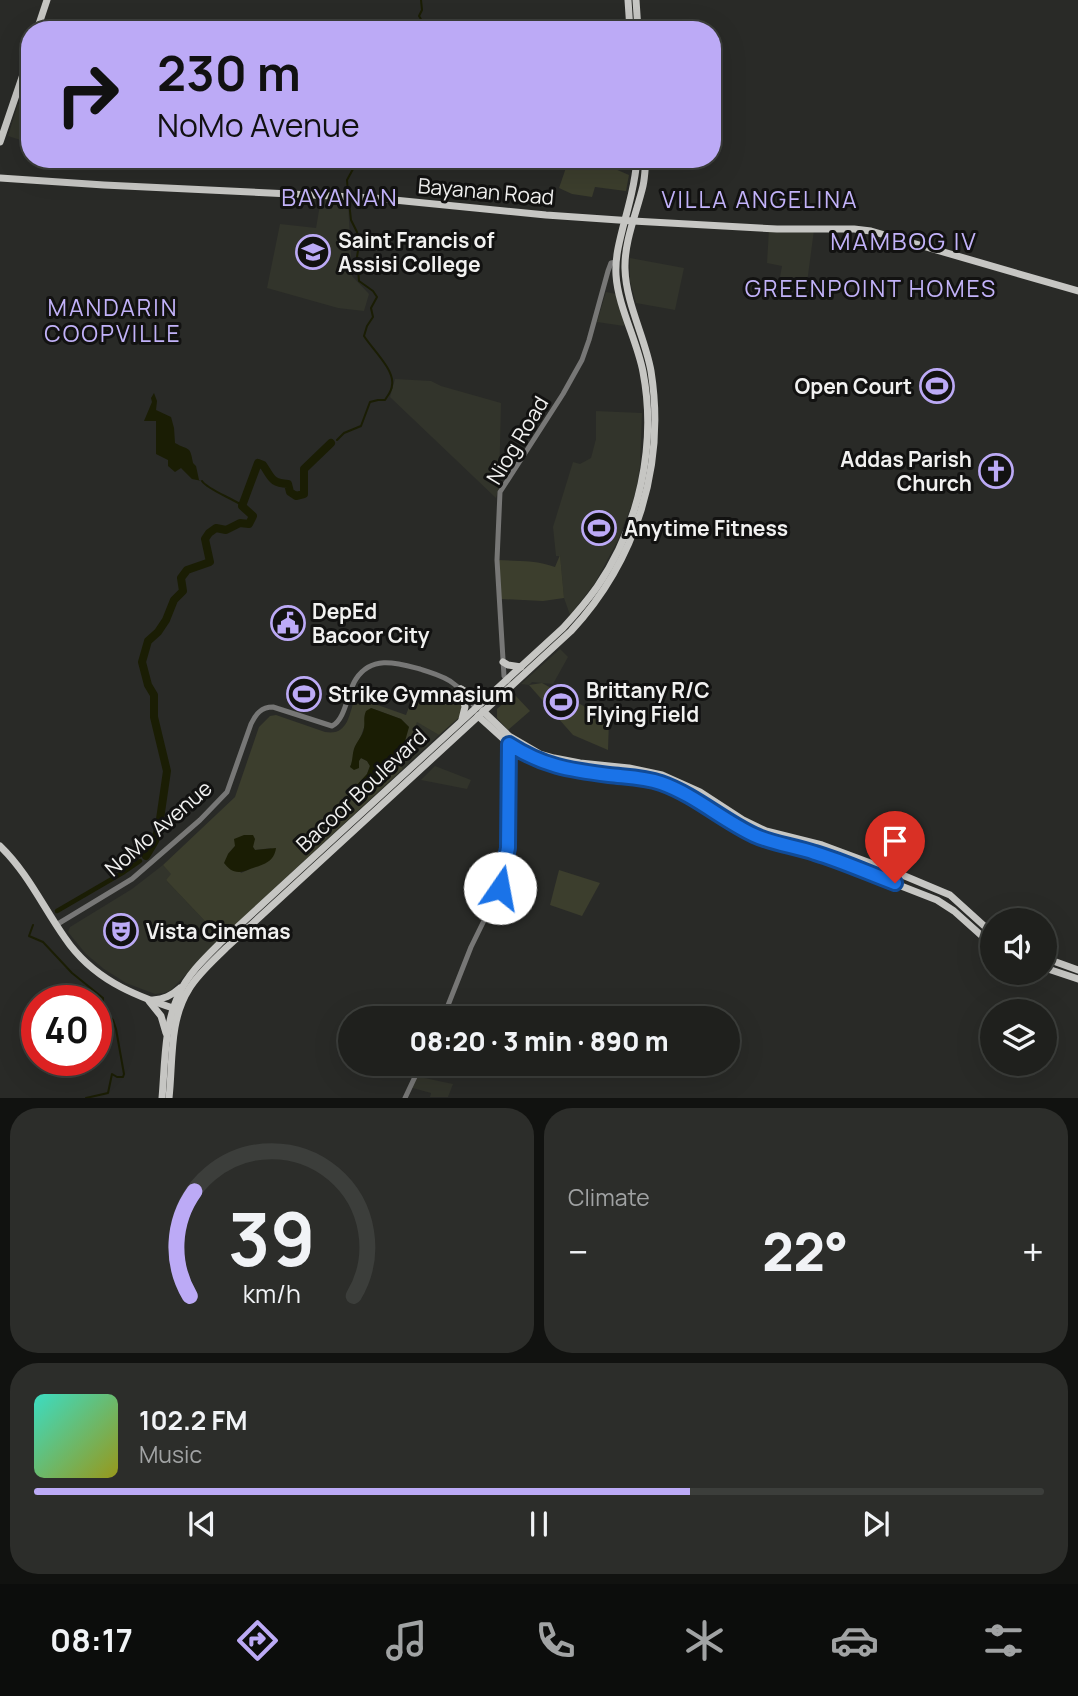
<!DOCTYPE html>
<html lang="en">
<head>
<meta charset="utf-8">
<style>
  :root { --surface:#1f201d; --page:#2c2d2a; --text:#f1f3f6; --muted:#a1a3a4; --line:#3c3e3b; --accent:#bcaaf6 }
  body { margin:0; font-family:Manrope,sans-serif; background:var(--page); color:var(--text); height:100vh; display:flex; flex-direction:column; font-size:26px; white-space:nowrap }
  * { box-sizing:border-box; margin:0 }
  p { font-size:23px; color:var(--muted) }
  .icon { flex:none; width:38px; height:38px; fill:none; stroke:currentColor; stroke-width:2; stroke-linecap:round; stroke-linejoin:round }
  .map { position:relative; height:1098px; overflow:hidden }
  .drawer { display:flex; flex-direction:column; gap:10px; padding:10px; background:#111210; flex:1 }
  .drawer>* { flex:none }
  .hud { position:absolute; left:21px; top:21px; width:700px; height:147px; border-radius:28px; box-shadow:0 7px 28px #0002,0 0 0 2px var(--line); background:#bcaaf6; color:#111; overflow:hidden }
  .tools { position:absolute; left:980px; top:908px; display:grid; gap:14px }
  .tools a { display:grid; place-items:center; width:77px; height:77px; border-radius:50%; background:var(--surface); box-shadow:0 7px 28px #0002,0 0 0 2px var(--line); font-size:35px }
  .speed { position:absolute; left:21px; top:985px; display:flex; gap:14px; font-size:35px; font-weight:700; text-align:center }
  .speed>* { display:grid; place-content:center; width:91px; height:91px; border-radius:50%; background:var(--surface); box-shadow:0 7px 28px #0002,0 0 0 2px var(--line); line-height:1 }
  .speed .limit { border:10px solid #d22; background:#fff; color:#111 }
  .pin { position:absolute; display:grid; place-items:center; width:60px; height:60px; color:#fff; margin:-72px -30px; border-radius:50% 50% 50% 0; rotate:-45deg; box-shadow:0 0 7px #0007 }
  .pin .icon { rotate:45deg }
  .me { position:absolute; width:77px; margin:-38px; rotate:12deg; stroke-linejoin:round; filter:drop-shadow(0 0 5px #0008) }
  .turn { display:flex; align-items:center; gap:24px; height:147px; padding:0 21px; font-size:32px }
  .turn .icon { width:91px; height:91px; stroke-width:2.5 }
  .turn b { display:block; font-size:49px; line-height:60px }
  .big { font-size:52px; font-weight:800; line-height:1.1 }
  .drawer .widget { flex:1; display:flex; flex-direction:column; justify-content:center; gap:10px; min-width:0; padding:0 24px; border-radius:28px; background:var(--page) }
  .drawer .dial { align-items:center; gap:0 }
  .dial svg { height:182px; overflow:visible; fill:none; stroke:var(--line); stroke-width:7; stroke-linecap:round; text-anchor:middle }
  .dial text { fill:var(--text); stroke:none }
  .song { display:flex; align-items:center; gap:21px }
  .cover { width:84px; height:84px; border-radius:10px; background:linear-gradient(135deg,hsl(170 70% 55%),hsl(60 70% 35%)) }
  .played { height:7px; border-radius:4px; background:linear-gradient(90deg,var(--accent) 65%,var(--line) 65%) }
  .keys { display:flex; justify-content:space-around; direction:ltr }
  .heat { display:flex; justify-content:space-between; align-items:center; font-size:38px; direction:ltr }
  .drawer .tiles { flex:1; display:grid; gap:10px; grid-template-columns:1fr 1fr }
  .widget:last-child { grid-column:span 2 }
  .trip { position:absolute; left:338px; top:1006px; width:402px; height:70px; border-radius:35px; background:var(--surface); box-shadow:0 7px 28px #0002,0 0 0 2px var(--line); font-weight:800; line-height:70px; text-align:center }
  .tabs { display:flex; height:112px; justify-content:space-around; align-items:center; background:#0c0d0c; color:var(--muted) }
  .tabs .icon { width:49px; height:49px }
  .tabs .selected { color:var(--accent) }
  .tabs b { font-size:32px; color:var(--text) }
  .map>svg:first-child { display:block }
  .built { fill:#32342b }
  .green { fill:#3c3e2d; fill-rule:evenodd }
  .water { fill:#1a1d04 }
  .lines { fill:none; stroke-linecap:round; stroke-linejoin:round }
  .stream { stroke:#1a1d04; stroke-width:2 }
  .canal { stroke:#1a1d04; stroke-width:4.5 }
  .river { stroke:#1a1d04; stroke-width:8 }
  .minor { stroke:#777776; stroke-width:5 }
  .major { stroke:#c6c6c3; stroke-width:7 }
  .route-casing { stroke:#114b97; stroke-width:18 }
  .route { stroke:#1a73e8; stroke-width:12 }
  .labels { text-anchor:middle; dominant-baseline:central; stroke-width:6; stroke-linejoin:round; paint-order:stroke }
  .street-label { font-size:21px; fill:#f1f1f0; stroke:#121211 }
  .poi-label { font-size:21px; font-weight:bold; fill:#f1f1f0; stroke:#121211; text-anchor:start }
  .neighbourhood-label { font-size:23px; letter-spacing:2px; fill:#c2b2f9; stroke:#121211 }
  .quarter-label { font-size:24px; letter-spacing:2px; fill:#c2b2f9; stroke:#121211 }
</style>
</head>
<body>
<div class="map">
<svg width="1078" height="1098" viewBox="0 0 1078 1098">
  <rect width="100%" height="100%" fill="#292a27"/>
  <g class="built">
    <path d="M18,104L30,107V143L8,136Z"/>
    <path d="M321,199L348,202L352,276L369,294L364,311L338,308L267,288L280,224L316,228Z"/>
    <path d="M769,229L814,230L807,283L780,277L782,266L767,263Z"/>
    <path d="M630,258L684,268L675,310L636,303L630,281Z"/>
    <path d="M606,292L616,294L625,320L624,326L597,322Z"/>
    <path d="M395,379L431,381L441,386L501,403L499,487L496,498L390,397Z"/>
    <path d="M596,411L642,413L640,466L637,485L632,504L618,540L595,583L570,615L564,598L560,556H556L553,527L573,462L580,464L591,458L596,439Z"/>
    <path d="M560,649L568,657L553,684L532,682L529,685L521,684Z"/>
    <path d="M417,721L439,735L403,769L402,768Z"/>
    <path d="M435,766L471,780L467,789L421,780Z"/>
    <path d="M163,865L172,874L166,880L221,938L171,990L164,993L155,994L126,983L104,969L86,954L68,932L70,927L132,889Z"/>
    <path d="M415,1076L453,1084L448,1097H430L431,1093L409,1087Z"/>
  </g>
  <g class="green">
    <path d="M569,159H592L629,175L626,191L595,187L592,197L572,194L559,188Z"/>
    <path d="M560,555L564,598L543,601L501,599L498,560C517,561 537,560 555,567Z"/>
    <path d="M542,683L609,720L608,750L573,735L529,685Z"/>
    <path d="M449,687L461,700L463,714L439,735L417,722L402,768L403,769L221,938L166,880L171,874L163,865L235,797L259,727L270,716L276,715L325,732C348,736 349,715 355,697L406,715L415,691L438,700ZM371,708L401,719L409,727L384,776L380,778L371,789L363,795L354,789L367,774L370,766L367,761L361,758L350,767L353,760L354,749L361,736ZM235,846L253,847L255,850L272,848L250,869L241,873L228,854Z"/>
    <path d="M514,694L530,711L508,730L497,718V709Z"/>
    <path d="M559,870L600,883L582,916L550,905Z"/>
  </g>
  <g class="water">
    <path d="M154,393L157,401L156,410L171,417L174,428L175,443C189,451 190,445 193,463L196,466L199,480L202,481L192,479L181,468L175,472L168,466V460L156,454V421H144L152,402L151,398Z"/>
    <path d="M371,708L401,719L409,727L400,759L384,776L380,778L371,789L363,795L354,793L353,789L367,774L370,766L367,761L361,758L359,761V768L354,770L350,767C353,761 352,755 354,749C356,742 363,736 364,728C365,721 363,718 366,711Z"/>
    <path d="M244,835H253L255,839L253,847L255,850L276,848C274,863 262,865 250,869C247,870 243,872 239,872C232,872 228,868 224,863L228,854L235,846L234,839Z"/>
  </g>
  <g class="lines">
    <g class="stream">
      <path d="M421,0L422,10L419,16L422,21L430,20L436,30"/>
      <path d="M348,193L347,180L358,160L360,159"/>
      <path d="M337,440L344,433L361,426L370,402L378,400H385C388,395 392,391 392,385C395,370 372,349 364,336L367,326L373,317L371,308L377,297L373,291L359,281L357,257L359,244L357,232L351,220L349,202"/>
      <path d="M202,481C208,490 232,498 243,506"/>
      <path d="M33,925L29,936L43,942L72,973L103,998V1009L113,1020L116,1029L124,1074L123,1077H117L112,1074L108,1093L86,1098"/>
    </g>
    <path class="canal" d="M57,911L124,872L140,861"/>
    <path class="river" d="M146,856L155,841L159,826L167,771L154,717V695L148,685L142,662L148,641L158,632L166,620L174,600L183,591L181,578L187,570L210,562L205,539L209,533L216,528L226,530L240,523L249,524L253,516L242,506L258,463L263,465C272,478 271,483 288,484L290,492L296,496L304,494V469L331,443"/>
    <g class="minor">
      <path d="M508,681L504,676L497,560L500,492L563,394L582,360L589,340L608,271L611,263L616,262"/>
      <path d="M56,925L132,879L200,820L227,792L251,724C256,714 261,707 273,707L332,726C346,719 347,692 356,679C372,655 397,663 420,669C431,673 445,676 454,684C463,690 469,700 476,708"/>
      <path d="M443,1018L471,947L500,888L508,848L509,741"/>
      <path d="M405,1098L421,1064"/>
    </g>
    <g class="major">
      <path d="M628,0L630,30"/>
      <path d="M636,0L638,30"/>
      <path d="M37,30L47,0"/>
      <path d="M0,142L30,54"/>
      <path d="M0,178L104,185L374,198L546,215L633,221L777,229H854L871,231L1078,291"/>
      <path d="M503,662L508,665L521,667"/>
      <path d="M461,689C471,695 478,699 489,694"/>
      <path d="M461,689L465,707L462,719"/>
      <path d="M483,711L509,736L540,754L554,758L580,763L629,768L662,775L700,792L743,820L766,831L822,845L900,874L950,895L992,933"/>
      <path d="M478,716L509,744L538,760L565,769L629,776L660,782L696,799L738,826L763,839L819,854L937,900L954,911L992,945"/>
      <path d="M0,846C28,873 43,907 65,938C92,978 132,995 176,1009"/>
      <path d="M1045,958L1078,970"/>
      <path d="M1045,968L1078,979"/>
      <path d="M153,1000C164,999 171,996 180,988"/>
      <path d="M149,1001L161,1016L166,1033"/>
      <path d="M162,1098C165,1064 164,1025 179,994C188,974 205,958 220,943L563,628C575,615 587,601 597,587C639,526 657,445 643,372C637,340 618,307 616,275C615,258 619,243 623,227C629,205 635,183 637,159"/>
      <path d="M169,1098C173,1062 169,1020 189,989C198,974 213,961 226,948L571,631C636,561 666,466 651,371C645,337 626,304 625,269C624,241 637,212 643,186C645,177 645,168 646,159"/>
    </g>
  </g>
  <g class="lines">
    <g class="route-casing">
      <path id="route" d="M500,888L508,848L509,744C543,766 569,770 609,775C627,777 644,777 661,783C695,795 722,820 754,835C773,844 795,846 815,853C842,861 868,873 895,883"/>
    </g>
    <use href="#route" class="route"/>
  </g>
  <defs>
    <g id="university-ring" transform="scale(1.75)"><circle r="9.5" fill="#121211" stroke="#bcaaf6" stroke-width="1.5"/><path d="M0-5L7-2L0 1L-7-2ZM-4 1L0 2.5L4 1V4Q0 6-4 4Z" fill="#bcaaf6"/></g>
    <g id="stadium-ring" transform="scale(1.75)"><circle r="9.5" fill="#121211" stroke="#bcaaf6" stroke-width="1.5"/><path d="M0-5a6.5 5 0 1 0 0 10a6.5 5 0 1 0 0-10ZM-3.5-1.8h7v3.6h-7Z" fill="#bcaaf6"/></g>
    <g id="church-ring" transform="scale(1.75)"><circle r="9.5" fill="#121211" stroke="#bcaaf6" stroke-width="1.5"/><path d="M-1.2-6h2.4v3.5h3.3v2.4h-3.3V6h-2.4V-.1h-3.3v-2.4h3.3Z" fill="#bcaaf6"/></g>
    <g id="civic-ring" transform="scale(1.75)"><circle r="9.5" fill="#121211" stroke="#bcaaf6" stroke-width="1.5"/><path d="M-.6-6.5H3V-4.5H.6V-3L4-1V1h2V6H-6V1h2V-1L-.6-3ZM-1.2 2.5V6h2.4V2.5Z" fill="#bcaaf6"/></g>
    <g id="theatre-ring" transform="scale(1.75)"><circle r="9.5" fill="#121211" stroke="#bcaaf6" stroke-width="1.5"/><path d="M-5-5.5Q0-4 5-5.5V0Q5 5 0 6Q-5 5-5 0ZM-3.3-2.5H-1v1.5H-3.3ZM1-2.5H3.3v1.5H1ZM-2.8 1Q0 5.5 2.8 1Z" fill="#bcaaf6"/></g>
  </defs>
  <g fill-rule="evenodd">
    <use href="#university-ring" x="313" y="252"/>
    <use href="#stadium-ring" x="937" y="386"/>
    <use href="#church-ring" x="996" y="471"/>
    <use href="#stadium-ring" x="599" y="528"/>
    <use href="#civic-ring" x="288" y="623"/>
    <use href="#stadium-ring" x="304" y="694"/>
    <use href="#stadium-ring" x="561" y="702"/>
    <use href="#theatre-ring" x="121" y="931"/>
  </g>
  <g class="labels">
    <g class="street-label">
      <text transform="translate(486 191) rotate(5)">Bayanan Road</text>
      <text transform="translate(517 440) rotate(-59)">Niog Road</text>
      <text transform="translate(361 790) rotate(-43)">Bacoor Boulevard</text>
      <text transform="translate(158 828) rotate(-41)">NoMo Avenue</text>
    </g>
    <g class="poi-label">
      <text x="338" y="240">Saint Francis of<tspan x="338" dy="24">Assisi College</tspan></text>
      <text x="912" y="386" text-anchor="end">Open Court</text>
      <text x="972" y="459" text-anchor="end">Addas Parish<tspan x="972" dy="24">Church</tspan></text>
      <text x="624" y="528">Anytime Fitness</text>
      <text x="312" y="611">DepEd<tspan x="312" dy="24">Bacoor City</tspan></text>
      <text x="586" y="690">Brittany R/C<tspan x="586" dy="24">Flying Field</tspan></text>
      <text x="328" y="694">Strike Gymnasium</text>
      <text x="146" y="931">Vista Cinemas</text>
    </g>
    <g class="neighbourhood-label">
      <text x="760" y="199">VILLA ANGELINA</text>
      <text x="871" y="288">GREENPOINT HOMES</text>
      <text x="113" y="307">MANDARIN<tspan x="113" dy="26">COOPVILLE</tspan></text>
    </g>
    <g class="quarter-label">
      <text x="340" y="196">BAYANAN</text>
      <text x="904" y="240">MAMBOG IV</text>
    </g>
  </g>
</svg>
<div class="tools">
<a><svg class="icon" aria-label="sound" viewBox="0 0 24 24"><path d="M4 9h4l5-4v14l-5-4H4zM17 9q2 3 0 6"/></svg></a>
<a><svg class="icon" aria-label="layers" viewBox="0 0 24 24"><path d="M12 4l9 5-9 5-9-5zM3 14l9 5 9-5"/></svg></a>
</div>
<div class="speed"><div class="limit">40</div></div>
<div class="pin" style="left:895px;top:883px;background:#d93025"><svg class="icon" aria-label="arrive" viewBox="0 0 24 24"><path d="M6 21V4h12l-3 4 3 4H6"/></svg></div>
<svg class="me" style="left:500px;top:888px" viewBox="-20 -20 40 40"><circle r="19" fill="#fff"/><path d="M0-13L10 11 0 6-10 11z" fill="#1a73e8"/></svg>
<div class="trip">08:20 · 3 min · 890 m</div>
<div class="hud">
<div class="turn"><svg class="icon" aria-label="right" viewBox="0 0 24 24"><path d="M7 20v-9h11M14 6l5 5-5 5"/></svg><div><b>230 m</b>NoMo Avenue</div></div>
</div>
</div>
<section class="drawer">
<div class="tiles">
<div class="widget dial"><svg viewBox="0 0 100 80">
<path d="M14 69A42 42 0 1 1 86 69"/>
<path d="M14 69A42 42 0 0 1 16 23" stroke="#bcaaf6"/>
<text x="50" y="56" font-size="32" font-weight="700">39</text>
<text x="50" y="72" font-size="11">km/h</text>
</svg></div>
<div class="widget"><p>Climate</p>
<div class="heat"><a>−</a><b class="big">22°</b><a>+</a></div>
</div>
<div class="widget">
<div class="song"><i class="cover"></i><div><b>102.2 FM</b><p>Music</p></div></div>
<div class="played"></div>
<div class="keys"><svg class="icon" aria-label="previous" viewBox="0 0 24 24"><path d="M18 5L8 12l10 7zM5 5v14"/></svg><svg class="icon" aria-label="pause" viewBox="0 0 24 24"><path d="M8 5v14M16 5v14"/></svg><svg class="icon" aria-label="next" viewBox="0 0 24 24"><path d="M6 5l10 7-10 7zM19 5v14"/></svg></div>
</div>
</div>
</section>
<nav class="tabs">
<b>08:17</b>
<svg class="icon selected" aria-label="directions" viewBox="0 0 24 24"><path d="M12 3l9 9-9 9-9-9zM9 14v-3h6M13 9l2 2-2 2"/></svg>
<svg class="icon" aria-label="music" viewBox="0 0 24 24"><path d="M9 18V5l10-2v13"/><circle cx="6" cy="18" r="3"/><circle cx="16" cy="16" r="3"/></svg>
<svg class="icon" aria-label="phone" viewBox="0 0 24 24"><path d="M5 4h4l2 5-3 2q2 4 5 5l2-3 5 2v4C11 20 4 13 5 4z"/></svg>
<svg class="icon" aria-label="climate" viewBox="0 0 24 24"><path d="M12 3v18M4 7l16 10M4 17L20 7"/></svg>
<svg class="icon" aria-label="car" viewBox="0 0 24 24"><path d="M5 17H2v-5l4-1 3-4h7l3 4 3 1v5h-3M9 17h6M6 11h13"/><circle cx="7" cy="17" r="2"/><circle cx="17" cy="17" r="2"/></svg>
<svg class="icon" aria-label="filters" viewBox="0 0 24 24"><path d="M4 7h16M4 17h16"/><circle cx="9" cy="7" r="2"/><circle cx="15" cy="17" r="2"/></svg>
</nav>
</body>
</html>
